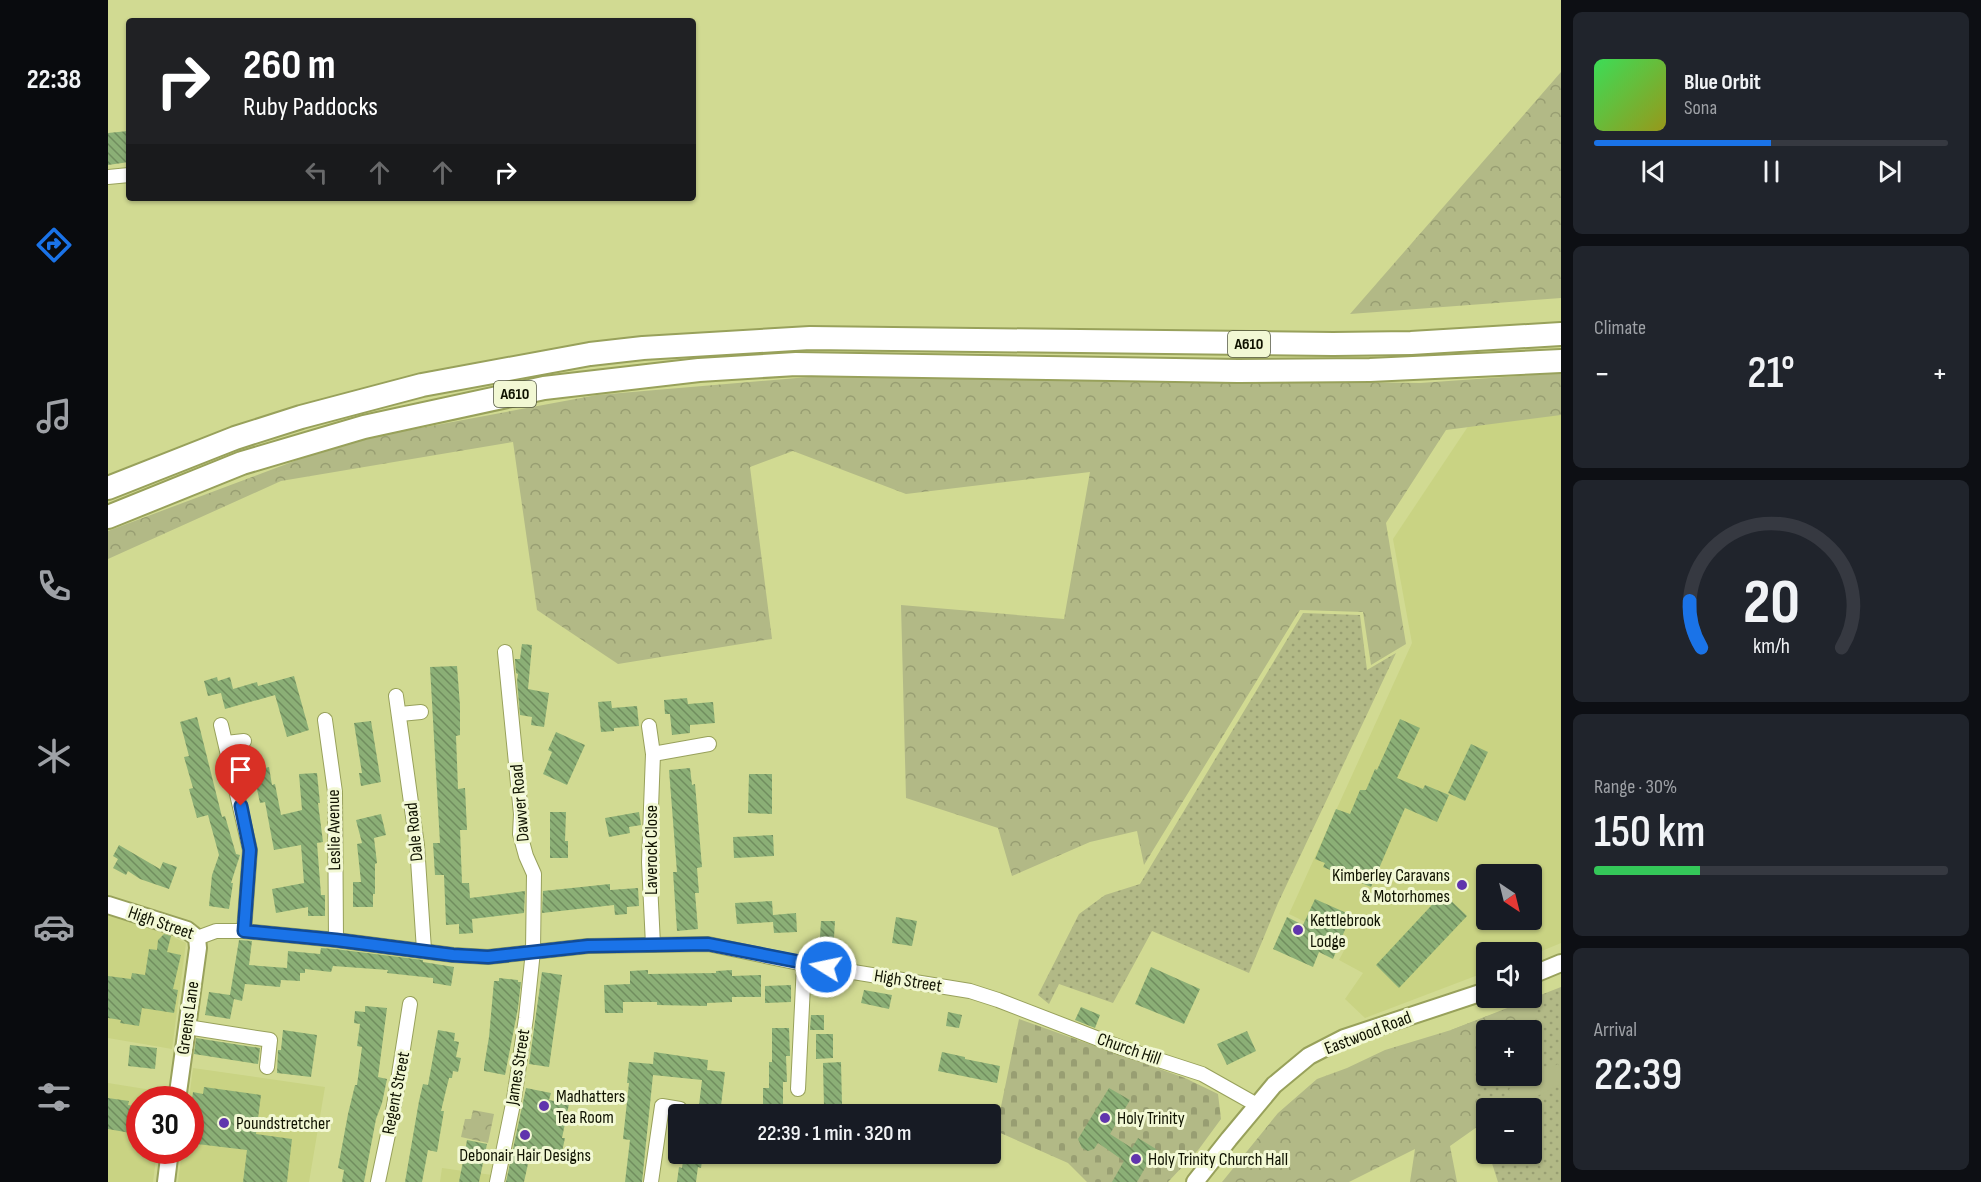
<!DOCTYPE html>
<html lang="en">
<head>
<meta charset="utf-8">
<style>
  :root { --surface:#171b24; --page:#20242c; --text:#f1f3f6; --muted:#9ea1a6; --line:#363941; --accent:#1a73e8 }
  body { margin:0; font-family:"Sofia Sans Condensed",sans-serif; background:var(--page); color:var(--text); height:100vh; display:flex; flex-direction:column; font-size:22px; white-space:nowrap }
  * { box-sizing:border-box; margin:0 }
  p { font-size:20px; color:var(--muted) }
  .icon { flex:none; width:33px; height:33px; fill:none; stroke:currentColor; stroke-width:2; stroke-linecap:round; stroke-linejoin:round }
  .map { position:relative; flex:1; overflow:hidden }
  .sheet { display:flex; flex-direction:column; gap:12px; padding:12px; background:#0d0f14; width:420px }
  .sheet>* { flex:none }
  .hud { position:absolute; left:18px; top:18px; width:570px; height:183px; border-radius:6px; box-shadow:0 2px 4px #0004; background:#202124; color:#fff; overflow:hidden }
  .needle { width:39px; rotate:145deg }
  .tools { position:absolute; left:1368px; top:864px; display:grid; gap:12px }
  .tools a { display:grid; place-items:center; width:66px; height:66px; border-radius:6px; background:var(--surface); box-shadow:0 2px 4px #0004; font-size:30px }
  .speed { position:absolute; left:18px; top:1086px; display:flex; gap:12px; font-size:30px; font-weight:700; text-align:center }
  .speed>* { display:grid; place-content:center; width:78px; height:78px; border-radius:50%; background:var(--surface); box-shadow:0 2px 4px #0004; line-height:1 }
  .speed .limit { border:9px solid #d22; background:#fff; color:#111 }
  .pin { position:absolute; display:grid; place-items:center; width:51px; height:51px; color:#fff; margin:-62px -26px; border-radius:50% 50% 50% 0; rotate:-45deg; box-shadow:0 0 6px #0007 }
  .pin .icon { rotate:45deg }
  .me { position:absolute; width:66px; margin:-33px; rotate:280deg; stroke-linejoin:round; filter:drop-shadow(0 0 4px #0008) }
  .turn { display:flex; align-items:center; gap:21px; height:126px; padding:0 18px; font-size:27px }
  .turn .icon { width:78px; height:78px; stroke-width:2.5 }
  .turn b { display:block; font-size:42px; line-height:51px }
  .lanes { display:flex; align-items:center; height:57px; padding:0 18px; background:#0003; justify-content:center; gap:30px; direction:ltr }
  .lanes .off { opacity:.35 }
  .big { font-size:45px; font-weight:600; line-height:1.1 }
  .sheet .card { flex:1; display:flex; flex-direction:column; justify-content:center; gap:9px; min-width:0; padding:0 21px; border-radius:9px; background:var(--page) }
  .sheet .dial { align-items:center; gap:0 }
  .dial svg { height:156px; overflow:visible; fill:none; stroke:var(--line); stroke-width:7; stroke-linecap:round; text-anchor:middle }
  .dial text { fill:var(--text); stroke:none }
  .song { display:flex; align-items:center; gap:18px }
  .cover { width:72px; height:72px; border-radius:9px; background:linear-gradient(135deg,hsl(130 70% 55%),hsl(60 70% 35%)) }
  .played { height:6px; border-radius:3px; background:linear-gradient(90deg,var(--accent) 50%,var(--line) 50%) }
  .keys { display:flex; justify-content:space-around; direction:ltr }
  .heat { display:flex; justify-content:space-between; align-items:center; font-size:33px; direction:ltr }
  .charge { height:9px; border-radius:4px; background:linear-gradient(90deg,#34c759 30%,var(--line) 0) }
  .trip { position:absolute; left:560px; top:1104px; width:333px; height:60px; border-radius:6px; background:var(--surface); box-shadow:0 2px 4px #0004; font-weight:600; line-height:60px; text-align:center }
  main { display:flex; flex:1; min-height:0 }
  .tabs { display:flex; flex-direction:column; width:108px; justify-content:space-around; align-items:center; background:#090b0e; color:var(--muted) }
  .tabs .icon { width:42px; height:42px }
  .tabs .selected { color:var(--accent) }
  .tabs b { font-size:27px; color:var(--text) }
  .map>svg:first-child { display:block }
  .built { fill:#c9d383; fill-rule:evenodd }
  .grass { fill:url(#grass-dots); fill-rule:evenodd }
  .forest { fill:url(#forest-crowns) }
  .cemetery { fill:url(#cemetery-stones) }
  .pitch { fill:#b2b986 }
  .building { fill:url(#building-back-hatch) }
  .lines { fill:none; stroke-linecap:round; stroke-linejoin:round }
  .minor-casing { stroke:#98a15b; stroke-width:16 }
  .tertiary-casing { stroke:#98a15b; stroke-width:20 }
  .trunk-casing { stroke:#98a15b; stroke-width:26 }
  .minor { stroke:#fff; stroke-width:14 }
  .tertiary { stroke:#fff; stroke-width:16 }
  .trunk { stroke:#fff; stroke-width:22 }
  .route-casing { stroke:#114b97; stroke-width:15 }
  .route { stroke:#1a73e8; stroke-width:10 }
  .poi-dot { fill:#6035ad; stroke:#f2f8d4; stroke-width:2 }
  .labels { text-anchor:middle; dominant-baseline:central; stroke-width:6; stroke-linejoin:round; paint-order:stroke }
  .shield { fill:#f2f8d4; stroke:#535740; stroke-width:1.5 }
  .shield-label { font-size:16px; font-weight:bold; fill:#0f1200 }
  .street-label { font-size:18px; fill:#0f1200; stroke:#f2f8d4 }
  .poi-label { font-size:18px; fill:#0f1200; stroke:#f2f8d4; text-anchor:start }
</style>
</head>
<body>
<main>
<nav class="tabs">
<b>22:38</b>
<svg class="icon selected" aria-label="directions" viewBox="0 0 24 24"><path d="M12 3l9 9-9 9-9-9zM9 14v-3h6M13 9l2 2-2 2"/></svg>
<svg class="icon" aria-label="music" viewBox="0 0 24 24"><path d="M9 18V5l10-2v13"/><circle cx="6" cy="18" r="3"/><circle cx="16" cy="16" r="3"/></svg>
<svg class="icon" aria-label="phone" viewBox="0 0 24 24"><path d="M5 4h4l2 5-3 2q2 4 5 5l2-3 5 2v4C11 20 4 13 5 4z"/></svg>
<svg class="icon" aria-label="climate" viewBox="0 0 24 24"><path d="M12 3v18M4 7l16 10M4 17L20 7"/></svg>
<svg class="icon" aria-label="car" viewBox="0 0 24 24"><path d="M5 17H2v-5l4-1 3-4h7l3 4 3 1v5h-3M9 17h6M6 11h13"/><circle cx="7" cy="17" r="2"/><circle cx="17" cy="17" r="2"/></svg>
<svg class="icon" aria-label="filters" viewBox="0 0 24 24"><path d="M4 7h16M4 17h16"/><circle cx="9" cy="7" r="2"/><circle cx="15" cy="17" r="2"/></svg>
</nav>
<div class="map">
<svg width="1453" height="1182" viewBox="0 0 1453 1182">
  <defs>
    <pattern id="grass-dots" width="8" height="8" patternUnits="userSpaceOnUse" patternTransform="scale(1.5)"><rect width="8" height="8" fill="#b2b986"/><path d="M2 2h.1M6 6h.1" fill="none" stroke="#989e72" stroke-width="1.8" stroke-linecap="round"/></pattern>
    <pattern id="forest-crowns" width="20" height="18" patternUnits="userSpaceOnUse" patternTransform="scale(1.5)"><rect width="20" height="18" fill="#b2b986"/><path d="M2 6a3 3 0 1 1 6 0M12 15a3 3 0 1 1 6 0" fill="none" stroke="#989e72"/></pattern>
    <pattern id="cemetery-stones" width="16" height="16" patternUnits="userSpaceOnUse" patternTransform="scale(1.5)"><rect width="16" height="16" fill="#b2b986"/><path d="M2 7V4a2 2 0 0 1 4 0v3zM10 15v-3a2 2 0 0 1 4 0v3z" fill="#989e72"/></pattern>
    <pattern id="building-back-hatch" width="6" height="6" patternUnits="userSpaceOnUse" patternTransform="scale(1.5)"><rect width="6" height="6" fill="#8baf76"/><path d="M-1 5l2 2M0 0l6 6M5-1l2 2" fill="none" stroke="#708d5e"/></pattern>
  </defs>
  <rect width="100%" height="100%" fill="#d1da92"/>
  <g class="built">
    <path d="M1453,411V943L1424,955V952H1378V972L1257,1018L1237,999L1255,973L1231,960L1240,943L1181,914L1304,643L1285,539L1367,416ZM1378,874H1424V920H1378Z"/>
    <path d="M0,915L37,924L78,943L64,1049L0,1038Z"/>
    <path d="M85,1068L217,1087L201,1182H70L74,1151L82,1150V1100L81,1099Z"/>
    <path d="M0,1083L56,1092L55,1099L32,1100V1150L49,1151L45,1182H0Z"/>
    <path d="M334,1168L384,1175L383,1182H332Z"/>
  </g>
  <g class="grass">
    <path d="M1195,613L1252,615L1259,670L1288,653L1170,903L1141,973L1044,931L1005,1003L951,984L941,1004L930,995L971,914L997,895L1032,884Z"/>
    <path d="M1453,987V1182H1390L1381,1154H1424V1108H1378V1145L1343,1030ZM1378,1030H1424V1076H1378Z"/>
  </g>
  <g class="forest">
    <path d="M1453,72V298L1242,314Z"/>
    <path d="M1453,373V415L1338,430L1278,523L1298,644L1263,665L1255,612L1192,610L1036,865L1029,831L982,842L904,876L890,828L798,798L793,605L956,619L982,472L798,494L685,451L642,467L664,639L510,664L429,610L405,442L173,481L0,559V531L237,442L489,395L735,374L1312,383Z"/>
    <path d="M1425,999L1430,1030L1424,1033V1030H1378L1379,1076L1369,1091V1127L1342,1146L1349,1182H1302L1307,1149L1241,1182H1114L1170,1113L1209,1079L1239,1068L1277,1050L1343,1030Z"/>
    <path d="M365,1110L386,1114L380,1143L353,1137L357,1119H363Z"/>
  </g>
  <path class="cemetery" d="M911,1019L1077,1078L1110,1094L1113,1119L1091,1149L1060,1182H979L960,1163L888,1131Z"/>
  <path class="pitch" d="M1450,1064L1453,1069V1084L1410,1106L1401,1089Z"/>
  <g class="building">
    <path d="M20,131L21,162L0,165V133Z"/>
    <path d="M414,644L424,645L420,689L441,693L436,727L423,725L424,717L412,715L409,681L410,674L408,673L407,661V659H412Z"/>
    <path d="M349,666L352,706V735L348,736L350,789L357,788L359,830H352L354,883H361L362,898L417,891L416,913L364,919L365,933L351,934V924L338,925L336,875H327L325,843H332L322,667Z"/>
    <path d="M186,676L201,730L179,737L167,695L117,709L113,693L100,696L96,681L109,677L110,681L122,677L125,689L149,682L150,686Z"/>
    <path d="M579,698L580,704L605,702L607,723L582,725V733L564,735L562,714H557L556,700Z"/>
    <path d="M503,701L504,708L529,706L531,726L506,728V731L493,732L490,702Z"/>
    <path d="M89,717L114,817L117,816L128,854L132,855L123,883H125L121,909L101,906L104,875L111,855L100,815L89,818L81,789L85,788L76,757L81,756L72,722Z"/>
    <path d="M1292,719L1312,728L1289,778L1315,789L1317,785L1341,795L1329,822L1297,808L1263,887L1215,867L1217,863L1207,859L1228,809L1242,814L1252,790H1258L1267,769L1269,770Z"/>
    <path d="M263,721L273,782L253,786L251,773H254L246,723Z"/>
    <path d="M448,732L477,745L459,785L435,774L444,752L440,750Z"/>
    <path d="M1363,744L1380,752L1357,801L1340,793Z"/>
    <path d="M161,767L164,785L167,784L173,815L194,810L191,774L209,773L212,803H210L215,842L209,843L213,895H217V916H200V907L168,913L164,889L196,883L193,845L166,850L157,802L152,803L145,771Z"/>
    <path d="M582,768L584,785L587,784L594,867L589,868L591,893H587L590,929L569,931L565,872H569L561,770Z"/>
    <path d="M641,774H664V814L640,813Z"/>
    <path d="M442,812H458L457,841H460V858H442Z"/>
    <path d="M531,812L533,825L521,827L522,833L501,837L497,818Z"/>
    <path d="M273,814L278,835L266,838L269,863L267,864V894H265V907H245V882H253L249,844L254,843L248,820Z"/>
    <path d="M665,835L666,856L626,858L625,837Z"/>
    <path d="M11,845L52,869L55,862L69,867L61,889L32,879L20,871L18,875L5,868L10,859L5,856Z"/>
    <path d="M502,884V890L530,888L531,906L519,907V914L507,915L506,905L434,913L435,891Z"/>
    <path d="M1335,893L1359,916L1291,988L1268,965Z"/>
    <path d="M1207,899L1243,915L1225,959L1211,952L1205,967L1165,949L1179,917L1195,925Z"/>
    <path d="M664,901L665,915L688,913L689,932L666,933L665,922L629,924L627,903Z"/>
    <path d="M788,917L809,921L804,946L784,943Z"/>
    <path d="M713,921H727L725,953H711Z"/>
    <path d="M56,934L63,936L59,952L73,955L65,989L70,990L66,1013L34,1008L31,1026L12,1023L13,1020L0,1018V976L23,979L24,973L37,975L41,949L49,950L50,940Z"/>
    <path d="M131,940L144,941L141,965L179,968L180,951L212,954L213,948L227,949L315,960V962L346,967L343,986L325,983V978L279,973L280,970L225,966L223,972L197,969V973H192V981L173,980L172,987L137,984L134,1001L126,999L122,1019L97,1015L101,992L122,995Z"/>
    <path d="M1043,967L1092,989L1076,1024L1027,1004Z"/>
    <path d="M540,970V974L608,973V971L624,970V976L653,975V997H624V1002L599,1003V1006L549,1005V1002H515V1013H497L496,985L522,984V971Z"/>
    <path d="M434,972L454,975L441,1067L421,1064Z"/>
    <path d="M391,978L410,980V982H413L410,1008L397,1075L376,1071V1067L381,1037L386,981H391Z"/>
    <path d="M683,985V1002L657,1003V986Z"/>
    <path d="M756,990L784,995L781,1009L753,1003Z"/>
    <path d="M257,1006L279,1008L270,1077L279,1079L274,1103L268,1119L256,1182H234L236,1170L230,1168L240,1114L247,1085H249L254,1047L249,1046L252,1024L246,1023L247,1011L257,1012Z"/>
    <path d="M973,1007L992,1015L987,1028L967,1020Z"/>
    <path d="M840,1012L854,1015L851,1028L838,1026Z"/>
    <path d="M703,1015H716V1030H702Z"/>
    <path d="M664,1028H681L682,1056H678L679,1082H675V1106H655V1088H661V1062H664Z"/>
    <path d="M175,1030L209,1035L203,1077L169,1073L170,1050H173Z"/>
    <path d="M330,1030L347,1033L346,1041L351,1042L348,1057L353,1058L350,1072L345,1071L344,1078H341L333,1111H336L329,1152L320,1150L314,1182H297L311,1101L315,1084L320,1085Z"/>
    <path d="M1139,1031L1148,1051L1119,1065L1109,1044Z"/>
    <path d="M708,1034H725V1058L708,1059Z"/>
    <path d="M88,1038L152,1048L150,1064L86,1054Z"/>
    <path d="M22,1045L49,1048L47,1069L20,1066Z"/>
    <path d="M546,1052L600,1060L599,1070L617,1072L612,1114H590L594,1080L545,1075L534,1182H517L522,1140L515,1139L521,1083H519L521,1062L545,1064Z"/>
    <path d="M834,1052L857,1057V1059L892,1066L889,1083L830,1071Z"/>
    <path d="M733,1062L734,1106L716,1107L715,1063Z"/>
    <path d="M96,1087L153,1095L148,1134L184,1139L179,1182H135L139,1150L89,1144L90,1138L82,1137V1113L85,1092L95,1094Z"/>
    <path d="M418,1088L443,1093L441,1100L461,1104L454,1138H457L453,1156L423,1150L416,1182H398Z"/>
    <path d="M1001,1088L1022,1100L1002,1134L1024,1148L1030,1138L1048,1149L1029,1182H1004L1016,1161L990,1143L986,1149L980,1151L974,1148L970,1139Z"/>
    <path d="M0,1098L21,1101L20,1105L32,1107V1132L29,1131L28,1134L0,1129Z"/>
    <path d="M359,1140L379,1144L371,1182H351Z"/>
    <path d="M576,1154H595L593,1168L590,1167L588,1182H569L571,1167L574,1168Z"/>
  </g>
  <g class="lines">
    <g class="minor-casing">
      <g id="minor">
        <path d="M0,177L21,175"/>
        <path d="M288,696L309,845L316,950"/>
        <path d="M292,714L313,712"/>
        <path d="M217,720L227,792L228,940"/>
        <path d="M113,725L142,850L136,931"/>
        <path d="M541,726L545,754L541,862L545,945"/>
        <path d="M118,743L136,741"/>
        <path d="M545,754L601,744"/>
        <path d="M89,938L108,931H136L228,940L345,955L380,957L480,946L600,944L696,964L862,991L890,1000L1014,1048L1094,1074L1149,1105"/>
        <path d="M79,1027L162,1040L159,1067"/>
        <path d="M690,1089L696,964"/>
        <path d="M270,1182L286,1106L302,1004"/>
        <path d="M389,1182L406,1099L418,1018L425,951L426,874L418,856L412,834L413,814L397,652"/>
        <path d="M543,1182L554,1106L572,1109"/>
      </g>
    </g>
    <g class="tertiary-casing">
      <g id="tertiary">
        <path d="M0,905L79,930L89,938L90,948L69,1100"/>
        <path d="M1424,975L1453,963"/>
        <path d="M58,1182L62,1150"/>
        <path d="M1087,1182L1121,1139L1166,1085L1201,1056L1236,1038L1378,991"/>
      </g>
    </g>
    <g class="trunk-casing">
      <g id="trunk">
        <path d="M0,488L127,438L193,417L314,385L482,354L535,348L702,338L1225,344L1303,343L1453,334"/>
        <path d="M0,517L134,463L256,427L436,388L591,370L688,364L1130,371L1262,370L1453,361"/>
      </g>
    </g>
    <use href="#minor" class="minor"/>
    <use href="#tertiary" class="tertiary"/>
    <use href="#trunk" class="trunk"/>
  </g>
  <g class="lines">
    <g class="route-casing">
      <path id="route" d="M133,806L142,850L136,931L228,940L345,955L380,957L480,946L600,944L718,967"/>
    </g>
    <use href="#route" class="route"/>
  </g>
  <g class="poi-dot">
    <circle cx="1354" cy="885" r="6"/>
    <circle cx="1190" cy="930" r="6"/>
    <circle cx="436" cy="1106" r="6"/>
    <circle cx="997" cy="1118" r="6"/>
    <circle cx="116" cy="1123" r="6"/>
    <circle cx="417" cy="1135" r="6"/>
    <circle cx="1028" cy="1159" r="6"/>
  </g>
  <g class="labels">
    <g class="shield">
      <rect x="1120" y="331" width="42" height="26" rx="4.5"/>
      <rect x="386" y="381" width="42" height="26" rx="4.5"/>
    </g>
    <g class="shield-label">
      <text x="1141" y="344">A610</text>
      <text x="407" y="394">A610</text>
    </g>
    <g class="street-label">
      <text transform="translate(412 803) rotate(-95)">Dawver Road</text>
      <text transform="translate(226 830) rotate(-91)">Leslie Avenue</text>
      <text transform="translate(306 832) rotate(-96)">Dale Road</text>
      <text transform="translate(543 850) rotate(-90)">Laverock Close</text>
      <text transform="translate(53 923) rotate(19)">High Street</text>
      <text transform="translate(800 981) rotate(9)">High Street</text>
      <text transform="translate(80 1018) rotate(-82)">Greens Lane</text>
      <text transform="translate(1260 1033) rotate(-21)">Eastwood Road</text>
      <text transform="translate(1021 1049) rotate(19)">Church Hill</text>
      <text transform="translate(410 1067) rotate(-81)">James Street</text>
      <text transform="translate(288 1093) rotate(-79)">Regent Street</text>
    </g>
    <g class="poi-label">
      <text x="1342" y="875" text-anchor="end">Kimberley Caravans<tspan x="1342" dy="21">&amp; Motorhomes</tspan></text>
      <text x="1202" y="920">Kettlebrook<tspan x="1202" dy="21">Lodge</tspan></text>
      <text x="448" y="1096">Madhatters<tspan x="448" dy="21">Tea Room</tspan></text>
      <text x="1009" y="1118">Holy Trinity</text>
      <text x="128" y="1123">Poundstretcher</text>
      <text x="417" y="1155" text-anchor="middle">Debonair Hair Designs</text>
      <text x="1040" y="1159">Holy Trinity Church Hall</text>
    </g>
  </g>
</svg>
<div class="tools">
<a><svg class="needle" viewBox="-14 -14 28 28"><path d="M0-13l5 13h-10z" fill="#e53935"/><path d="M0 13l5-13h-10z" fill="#9ea1a6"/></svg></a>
<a><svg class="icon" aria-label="sound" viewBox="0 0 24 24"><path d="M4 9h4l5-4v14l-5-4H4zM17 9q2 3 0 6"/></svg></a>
<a>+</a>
<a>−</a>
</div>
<div class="speed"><div class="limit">30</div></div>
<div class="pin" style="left:133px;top:806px;background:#d93025"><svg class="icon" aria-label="arrive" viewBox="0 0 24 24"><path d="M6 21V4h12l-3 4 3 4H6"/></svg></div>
<svg class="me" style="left:718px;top:967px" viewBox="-20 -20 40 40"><circle r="17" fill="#1a73e8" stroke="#fff" stroke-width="3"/><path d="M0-11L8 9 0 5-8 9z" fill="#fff"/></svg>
<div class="trip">22:39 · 1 min · 320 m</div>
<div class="hud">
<div class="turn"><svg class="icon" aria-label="right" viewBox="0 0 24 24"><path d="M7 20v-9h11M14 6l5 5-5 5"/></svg><div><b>260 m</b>Ruby Paddocks</div></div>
<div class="lanes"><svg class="icon off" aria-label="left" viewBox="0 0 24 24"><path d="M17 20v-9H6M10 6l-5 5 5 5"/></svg><svg class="icon off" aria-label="ahead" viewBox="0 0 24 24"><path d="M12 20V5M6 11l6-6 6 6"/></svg><svg class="icon off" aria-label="ahead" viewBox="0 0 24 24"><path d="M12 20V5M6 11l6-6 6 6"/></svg><svg class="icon" aria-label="right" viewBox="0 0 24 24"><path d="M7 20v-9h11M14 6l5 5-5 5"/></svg></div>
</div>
</div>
<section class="sheet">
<div class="card">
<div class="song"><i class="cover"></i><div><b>Blue Orbit</b><p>Sona</p></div></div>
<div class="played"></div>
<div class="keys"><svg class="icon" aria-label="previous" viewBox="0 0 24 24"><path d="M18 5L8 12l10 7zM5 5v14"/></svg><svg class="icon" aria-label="pause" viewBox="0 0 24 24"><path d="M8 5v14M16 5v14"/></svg><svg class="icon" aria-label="next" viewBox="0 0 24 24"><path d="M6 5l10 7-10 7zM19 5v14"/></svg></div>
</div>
<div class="card"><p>Climate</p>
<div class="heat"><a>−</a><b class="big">21°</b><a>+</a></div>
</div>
<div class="card dial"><svg viewBox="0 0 100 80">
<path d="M14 69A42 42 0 1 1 86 69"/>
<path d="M14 69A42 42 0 0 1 8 45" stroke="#1a73e8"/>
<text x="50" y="56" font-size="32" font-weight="700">20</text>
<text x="50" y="72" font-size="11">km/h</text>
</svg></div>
<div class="card"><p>Range · 30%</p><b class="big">150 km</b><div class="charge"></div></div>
<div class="card"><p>Arrival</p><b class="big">22:39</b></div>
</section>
</main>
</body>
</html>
